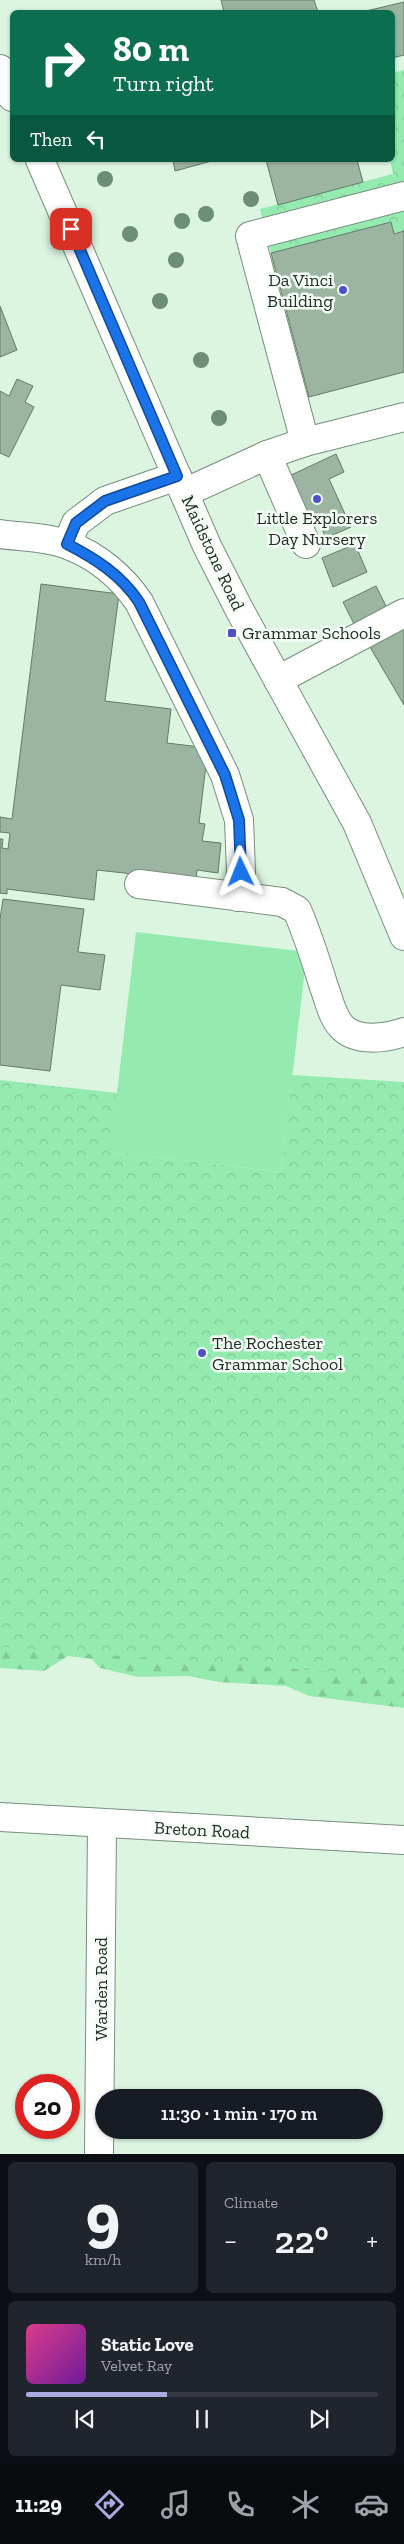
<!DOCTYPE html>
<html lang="en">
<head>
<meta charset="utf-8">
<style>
  :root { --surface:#171b24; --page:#20242c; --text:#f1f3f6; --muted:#9ea1a6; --line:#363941; --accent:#a8aae0 }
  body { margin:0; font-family:"Zilla Slab",serif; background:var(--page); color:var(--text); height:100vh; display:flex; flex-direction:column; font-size:19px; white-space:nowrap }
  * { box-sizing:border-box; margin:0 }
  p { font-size:16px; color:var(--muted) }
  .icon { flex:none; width:28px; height:28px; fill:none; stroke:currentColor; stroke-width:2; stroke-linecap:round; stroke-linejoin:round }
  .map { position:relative; height:2154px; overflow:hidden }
  .drawer { display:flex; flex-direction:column; gap:8px; padding:8px; background:#0d0f14; flex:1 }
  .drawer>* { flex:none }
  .hud { position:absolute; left:10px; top:10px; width:385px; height:152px; border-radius:8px; box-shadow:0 1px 4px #0004; background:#0b6e4f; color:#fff; overflow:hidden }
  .speed { position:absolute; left:15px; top:2074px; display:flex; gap:10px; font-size:25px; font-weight:700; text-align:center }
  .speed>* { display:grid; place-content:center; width:65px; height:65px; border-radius:50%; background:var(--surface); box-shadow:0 1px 4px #0004; line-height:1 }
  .speed .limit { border:8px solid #d22; background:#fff; color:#111 }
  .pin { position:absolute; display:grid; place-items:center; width:42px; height:42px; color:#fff; margin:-21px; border-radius:10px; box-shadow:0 2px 8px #0006 }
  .me { position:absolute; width:55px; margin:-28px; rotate:358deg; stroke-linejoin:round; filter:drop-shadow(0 0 4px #0008) }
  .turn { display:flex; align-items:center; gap:18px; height:105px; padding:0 20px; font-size:22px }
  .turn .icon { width:65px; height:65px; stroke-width:2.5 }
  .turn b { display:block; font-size:35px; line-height:42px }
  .then { display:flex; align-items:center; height:48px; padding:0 20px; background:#0003; gap:10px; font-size:19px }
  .big { font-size:38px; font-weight:600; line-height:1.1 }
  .drawer .tile { flex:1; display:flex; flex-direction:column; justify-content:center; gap:8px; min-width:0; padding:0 18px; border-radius:8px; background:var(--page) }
  .drawer .dial { align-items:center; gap:0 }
  .dial b { font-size:65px; line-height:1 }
  .song { display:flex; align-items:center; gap:15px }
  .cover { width:60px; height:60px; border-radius:8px; background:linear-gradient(135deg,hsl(330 70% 55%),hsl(280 70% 35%)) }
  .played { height:5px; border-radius:2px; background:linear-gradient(90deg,var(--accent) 40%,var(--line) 40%) }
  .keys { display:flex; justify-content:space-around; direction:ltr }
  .heat { display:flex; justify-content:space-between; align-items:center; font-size:28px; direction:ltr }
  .drawer .tiles { flex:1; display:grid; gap:8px; grid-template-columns:1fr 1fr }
  .tile:last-child { grid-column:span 2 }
  .trip { position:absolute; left:95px; top:2089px; width:288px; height:50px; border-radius:25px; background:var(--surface); box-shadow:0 1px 4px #0004; font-weight:600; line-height:50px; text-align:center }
  .dock { display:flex; height:80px; justify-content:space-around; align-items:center; background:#090b0e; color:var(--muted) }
  .dock .icon { width:35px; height:35px }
  .dock .current { color:var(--accent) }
  .dock b { font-size:22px; color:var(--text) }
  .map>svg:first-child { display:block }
  .forest { fill:url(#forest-firs) }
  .park { fill:url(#park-crowns) }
  .garden { fill:#95ebaf }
  .building { fill:#9cb5a2; stroke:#637b6a }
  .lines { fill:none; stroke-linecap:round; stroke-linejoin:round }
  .minor-casing { stroke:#778f7d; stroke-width:30 }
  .major-casing { stroke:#778f7d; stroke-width:30 }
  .minor { stroke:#fff; stroke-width:28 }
  .major { stroke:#fff; stroke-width:28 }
  .tree { fill:#6c8e77 }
  .route-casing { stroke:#114b97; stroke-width:12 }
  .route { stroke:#1a73e8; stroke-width:9 }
  .poi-dot { fill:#4f50c6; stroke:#f3fef6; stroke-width:2 }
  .labels { text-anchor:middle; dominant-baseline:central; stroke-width:5; stroke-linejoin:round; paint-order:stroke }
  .poi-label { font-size:18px; fill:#242e27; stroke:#f3fef6; text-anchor:start }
  .street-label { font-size:18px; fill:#242e27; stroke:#f3fef6 }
</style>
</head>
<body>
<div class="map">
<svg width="404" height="2154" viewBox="0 0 404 2154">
  <defs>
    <pattern id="forest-firs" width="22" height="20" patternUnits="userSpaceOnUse" patternTransform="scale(1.25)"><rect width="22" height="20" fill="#95ebaf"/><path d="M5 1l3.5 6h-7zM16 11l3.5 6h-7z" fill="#80ca97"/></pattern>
    <pattern id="park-crowns" width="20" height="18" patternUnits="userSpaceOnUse" patternTransform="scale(1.25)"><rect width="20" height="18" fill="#95ebaf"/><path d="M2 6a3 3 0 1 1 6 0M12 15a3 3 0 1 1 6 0" fill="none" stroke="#80ca97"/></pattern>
  </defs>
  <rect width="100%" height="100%" fill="#dbf5e1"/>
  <path class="forest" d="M0,1633L404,1637V1708L309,1696L286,1686L219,1682L188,1676L138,1677L100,1668L92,1659L68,1656L44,1671L0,1668Z"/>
  <g class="park">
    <path d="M404,70V231L394,233L391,222L271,253L260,209L393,174L390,160H392L393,73Z"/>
    <path d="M292,1075L404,1082V1677L0,1647V1080L117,1093L111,1152L281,1172Z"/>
  </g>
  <path class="garden" d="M136,932L307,952L281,1172L110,1152Z"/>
  <g class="building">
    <path d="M221,0H314L318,12H224Z"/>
    <path d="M404,2V55L392,58V12H362Z"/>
    <path d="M173,160H215L175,171Z"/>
    <path d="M266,160H357L363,182L278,205Z"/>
    <path d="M391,222L394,234L404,231V372L309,397L271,253Z"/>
    <path d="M0,306L17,350L0,357Z"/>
    <path d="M17,379L33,386L25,402L34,407L9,457L0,453V391L9,396Z"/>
    <path d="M336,454L344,472L329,479L351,527L326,538L317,518L308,522L287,477Z"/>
    <path d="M355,544L367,572L333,587L322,558Z"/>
    <path d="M41,584L119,594L105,701L171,709L167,743L208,748L199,823L205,824L202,841L221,843L218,873L197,870L196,881L97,870L94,900L7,889V894L0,893V839H3L2,848L8,849L10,833L0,832V817L12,819Z"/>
    <path d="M376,586L390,614L357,630L343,602Z"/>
    <path d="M404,627V705L370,647Z"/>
    <path d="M3,899L84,909L78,952L105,955L100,990L61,985L50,1071L0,1065V919Z"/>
  </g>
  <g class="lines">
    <g class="minor-casing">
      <g id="minor">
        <path d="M305,442L250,236L404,196"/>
        <path d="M267,455L306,544"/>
        <path d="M184,493L267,455L305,442L404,417"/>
        <path d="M0,534C22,537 48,537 68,545C97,556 122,577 139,602L225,775L239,820L241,872L238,897"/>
        <path d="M67,544L76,523L105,501L177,476"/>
        <path d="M278,680L404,613"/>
        <path d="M139,884L282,902L297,910C308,935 316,961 324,987C329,1000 332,1016 341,1026C356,1043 386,1038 404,1032"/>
        <path d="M0,1817L404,1840"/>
        <path d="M99,2154L102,1825"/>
      </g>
    </g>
    <g class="major-casing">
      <g id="major">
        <path d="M0,69L12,97"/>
        <path d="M40,160L207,546L239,609L357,823L404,936"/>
      </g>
    </g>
    <use href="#minor" class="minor"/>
    <use href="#major" class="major"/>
  </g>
  <g class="tree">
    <circle cx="105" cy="179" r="8"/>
    <circle cx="251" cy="199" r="8"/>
    <circle cx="206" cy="214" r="8"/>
    <circle cx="182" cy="221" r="8"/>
    <circle cx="130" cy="234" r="8"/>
    <circle cx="176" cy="260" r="8"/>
    <circle cx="160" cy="301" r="8"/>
    <circle cx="201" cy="360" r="8"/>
    <circle cx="219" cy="418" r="8"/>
  </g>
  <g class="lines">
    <g class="route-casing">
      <path id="route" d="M71,229L177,476L105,501L76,523L67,544C96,559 121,575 139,602L225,775L239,820L241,872"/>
    </g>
    <use href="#route" class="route"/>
  </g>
  <g class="poi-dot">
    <circle cx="343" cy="290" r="5"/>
    <circle cx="317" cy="499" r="5"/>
    <rect x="227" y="628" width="10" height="10" rx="2.5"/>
    <circle cx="202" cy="1353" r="5"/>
  </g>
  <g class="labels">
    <g class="poi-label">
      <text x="333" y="280" text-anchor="end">Da Vinci<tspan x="333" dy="21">Building</tspan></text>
      <text x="317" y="518" text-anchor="middle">Little Explorers<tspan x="317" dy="21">Day Nursery</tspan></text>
      <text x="242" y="633">Grammar Schools</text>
      <text x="212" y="1343">The Rochester<tspan x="212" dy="21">Grammar School</tspan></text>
    </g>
    <g class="street-label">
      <text transform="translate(213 553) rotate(65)">Maidstone Road</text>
      <text transform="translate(202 1830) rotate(3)">Breton Road</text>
      <text transform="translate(101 1989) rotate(-90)">Warden Road</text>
    </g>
  </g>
</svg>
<div class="speed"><div class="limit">20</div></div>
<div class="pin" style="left:71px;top:229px;background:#d93025"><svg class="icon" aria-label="arrive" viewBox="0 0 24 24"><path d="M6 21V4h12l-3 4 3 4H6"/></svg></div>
<svg class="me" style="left:241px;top:872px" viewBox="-20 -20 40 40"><path d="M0-17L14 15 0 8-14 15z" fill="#1a73e8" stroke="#fff" stroke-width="4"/></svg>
<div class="trip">11:30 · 1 min · 170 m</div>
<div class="hud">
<div class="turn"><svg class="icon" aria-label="right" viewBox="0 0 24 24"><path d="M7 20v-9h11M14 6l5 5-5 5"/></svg><div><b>80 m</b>Turn right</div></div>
<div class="then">Then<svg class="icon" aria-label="left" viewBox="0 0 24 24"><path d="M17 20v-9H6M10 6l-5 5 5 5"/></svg></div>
</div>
</div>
<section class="drawer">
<div class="tiles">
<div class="tile dial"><b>9</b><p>km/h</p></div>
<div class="tile"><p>Climate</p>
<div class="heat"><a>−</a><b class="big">22°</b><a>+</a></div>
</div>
<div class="tile">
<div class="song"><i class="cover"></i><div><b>Static Love</b><p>Velvet Ray</p></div></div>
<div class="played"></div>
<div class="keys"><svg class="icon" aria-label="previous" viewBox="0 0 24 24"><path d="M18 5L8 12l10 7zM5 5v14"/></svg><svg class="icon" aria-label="pause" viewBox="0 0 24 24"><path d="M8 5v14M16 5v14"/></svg><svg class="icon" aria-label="next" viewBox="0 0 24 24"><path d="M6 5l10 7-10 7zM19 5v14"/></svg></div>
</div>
</div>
</section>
<nav class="dock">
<b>11:29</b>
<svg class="icon current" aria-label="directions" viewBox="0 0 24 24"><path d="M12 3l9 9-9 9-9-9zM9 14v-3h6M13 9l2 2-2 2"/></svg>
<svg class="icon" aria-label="music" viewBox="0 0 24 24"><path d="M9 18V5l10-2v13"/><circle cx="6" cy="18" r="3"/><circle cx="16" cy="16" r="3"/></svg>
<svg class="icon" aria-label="phone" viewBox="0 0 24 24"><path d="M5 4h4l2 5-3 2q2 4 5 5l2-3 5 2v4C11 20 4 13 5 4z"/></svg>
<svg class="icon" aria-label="climate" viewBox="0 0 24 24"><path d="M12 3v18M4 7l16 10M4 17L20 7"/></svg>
<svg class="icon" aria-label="car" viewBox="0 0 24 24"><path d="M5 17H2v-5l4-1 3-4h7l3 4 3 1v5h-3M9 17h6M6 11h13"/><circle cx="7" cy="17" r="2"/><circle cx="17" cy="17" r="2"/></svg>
</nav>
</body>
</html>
